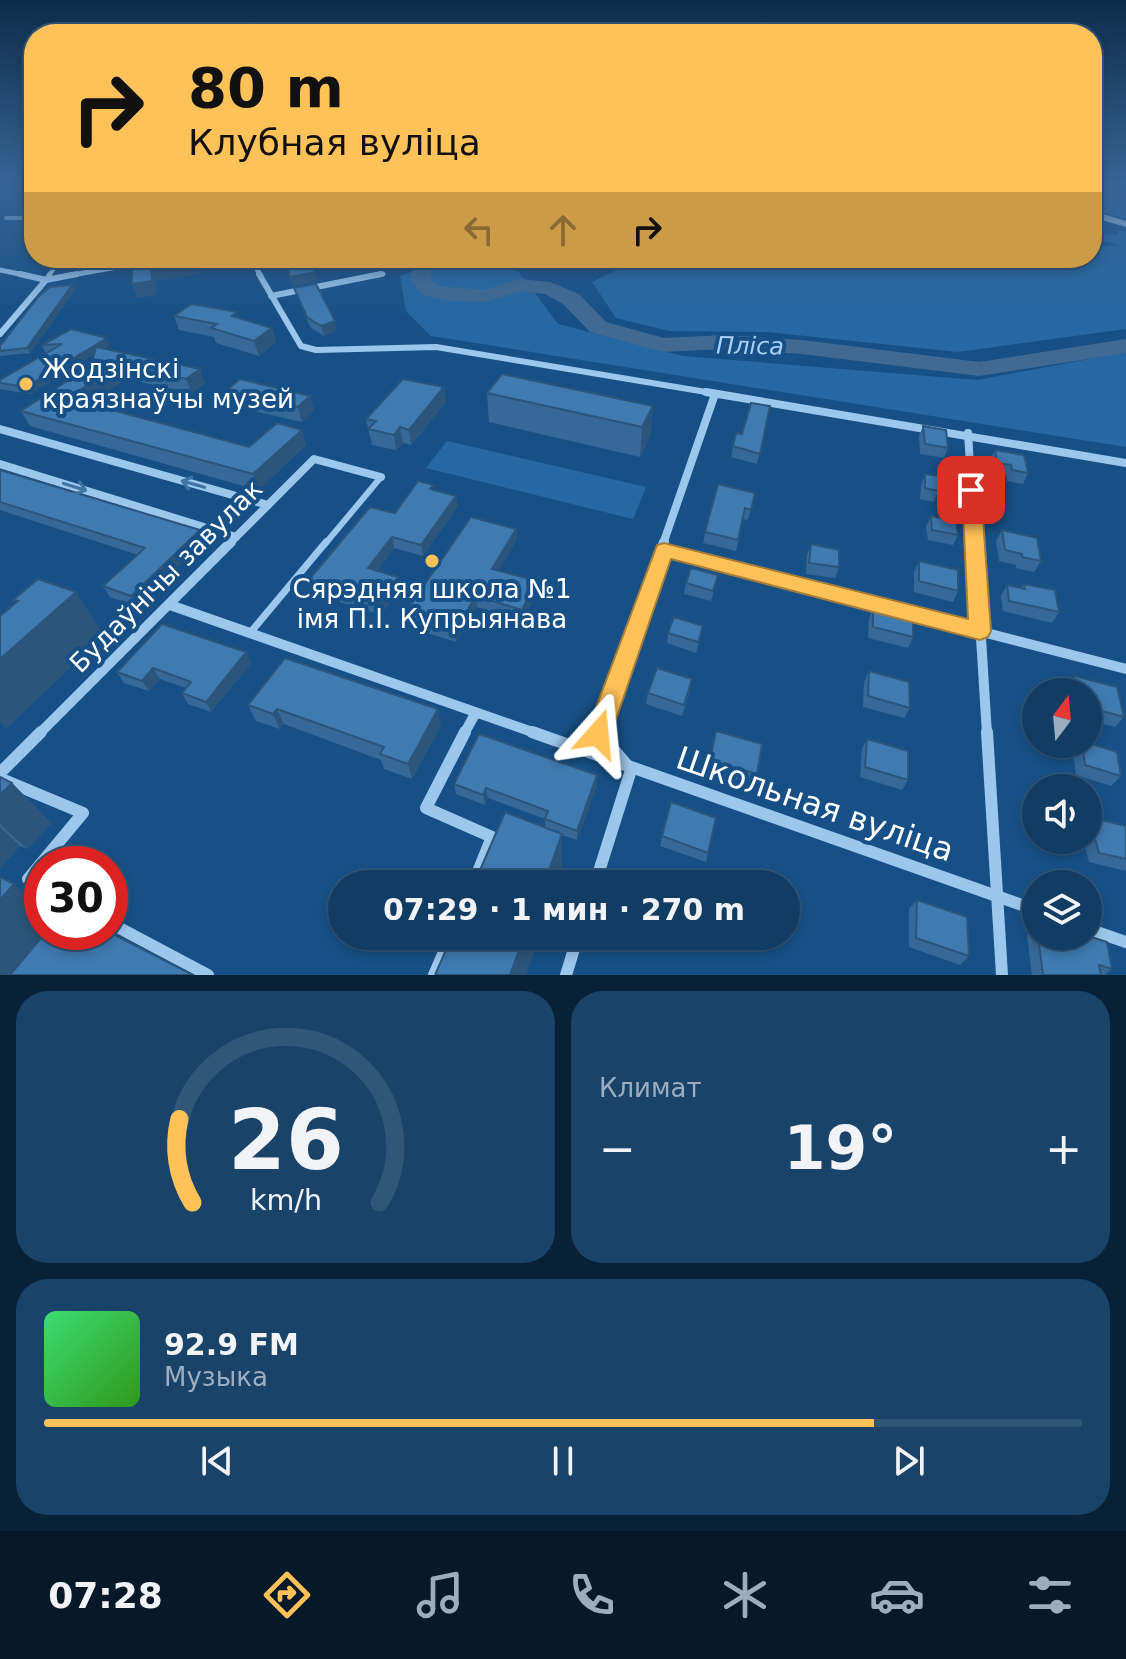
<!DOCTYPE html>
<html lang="ru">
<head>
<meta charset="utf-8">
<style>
  :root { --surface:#113c64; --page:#1a436a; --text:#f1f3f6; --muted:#9cadbf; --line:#305678; --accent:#ffc259 }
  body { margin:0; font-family:"DejaVu Sans",sans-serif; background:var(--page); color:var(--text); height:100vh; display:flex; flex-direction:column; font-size:30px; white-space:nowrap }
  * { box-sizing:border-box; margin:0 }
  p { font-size:26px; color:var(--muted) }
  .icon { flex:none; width:44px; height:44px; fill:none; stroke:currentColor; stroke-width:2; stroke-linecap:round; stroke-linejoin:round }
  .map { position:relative; height:975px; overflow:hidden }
  .panel { display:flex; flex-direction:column; gap:16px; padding:16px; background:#092137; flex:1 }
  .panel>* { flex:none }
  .guide { position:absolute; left:24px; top:24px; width:1078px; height:244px; border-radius:32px; box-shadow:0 4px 12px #0003,0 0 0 2px var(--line); background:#ffc259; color:#111; overflow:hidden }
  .needle { width:52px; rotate:16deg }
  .fabs { position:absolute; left:1022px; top:678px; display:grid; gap:16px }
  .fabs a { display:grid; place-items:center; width:80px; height:80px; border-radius:50%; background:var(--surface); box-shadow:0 4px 12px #0003,0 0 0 2px var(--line); font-size:40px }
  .speed { position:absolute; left:24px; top:846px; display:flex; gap:16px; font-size:40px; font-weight:700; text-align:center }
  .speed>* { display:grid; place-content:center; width:104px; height:104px; border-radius:50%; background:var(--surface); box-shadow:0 4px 12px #0003,0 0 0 2px var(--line); line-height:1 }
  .speed .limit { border:12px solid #d22; background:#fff; color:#111 }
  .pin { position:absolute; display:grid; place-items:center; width:68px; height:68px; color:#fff; margin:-34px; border-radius:16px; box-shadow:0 4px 12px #0006 }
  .me { position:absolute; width:88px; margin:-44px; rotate:18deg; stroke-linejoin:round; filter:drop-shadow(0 0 6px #0008) }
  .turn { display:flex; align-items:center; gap:28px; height:168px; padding:0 32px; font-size:36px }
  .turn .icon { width:104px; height:104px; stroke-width:2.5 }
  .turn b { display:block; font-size:56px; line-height:68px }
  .lanes { display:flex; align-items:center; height:76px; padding:0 32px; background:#0003; justify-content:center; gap:40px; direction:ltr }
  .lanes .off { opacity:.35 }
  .big { font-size:60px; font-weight:600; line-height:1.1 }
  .panel .tile { flex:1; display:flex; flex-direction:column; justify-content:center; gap:12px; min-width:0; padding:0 28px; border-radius:32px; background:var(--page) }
  .panel .dial { align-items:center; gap:0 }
  .dial svg { height:208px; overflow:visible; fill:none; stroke:var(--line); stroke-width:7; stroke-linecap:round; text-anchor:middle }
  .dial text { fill:var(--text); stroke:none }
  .song { display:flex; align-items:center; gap:24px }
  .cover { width:96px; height:96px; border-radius:12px; background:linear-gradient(135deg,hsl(140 70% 55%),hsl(110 70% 35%)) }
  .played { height:8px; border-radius:4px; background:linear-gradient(90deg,var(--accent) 80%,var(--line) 80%) }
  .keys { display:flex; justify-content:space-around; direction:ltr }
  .heat { display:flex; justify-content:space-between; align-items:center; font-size:44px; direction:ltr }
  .panel .tiles { flex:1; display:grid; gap:16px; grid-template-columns:1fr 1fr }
  .tile:last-child { grid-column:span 2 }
  .trip { position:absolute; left:328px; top:870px; width:472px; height:80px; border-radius:40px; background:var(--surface); box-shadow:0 4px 12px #0003,0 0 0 2px var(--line); font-weight:600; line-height:80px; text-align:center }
  .tab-bar { display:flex; height:128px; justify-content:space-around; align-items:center; background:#071828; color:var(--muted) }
  .tab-bar .icon { width:56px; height:56px }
  .tab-bar .active { color:var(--accent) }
  .tab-bar b { font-size:36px; color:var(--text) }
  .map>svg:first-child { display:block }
  .green { fill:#2668a3 }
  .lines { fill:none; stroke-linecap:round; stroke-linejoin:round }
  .river { fill:#406a92; fill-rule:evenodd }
  .lane-far3 { stroke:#9cc7ed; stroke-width:4 }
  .lane-far2 { stroke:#9cc7ed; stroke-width:5 }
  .lane-far1 { stroke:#9cc7ed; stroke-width:6 }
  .lane { stroke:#9cc7ed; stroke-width:7 }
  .street-far4 { stroke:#9cc7ed; stroke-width:5 }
  .street-far3 { stroke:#9cc7ed; stroke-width:6 }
  .street-far2 { stroke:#9cc7ed; stroke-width:8 }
  .street-far1 { stroke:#9cc7ed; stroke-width:10 }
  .street { stroke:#9cc7ed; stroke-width:12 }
  .secondary { fill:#c9e2f9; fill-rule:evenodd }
  .wall { fill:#366997 }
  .shaded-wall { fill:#2c557b }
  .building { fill:#3f7ab0; stroke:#2c557b; stroke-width:2 }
  .oneway { stroke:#3f74a5 }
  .route { fill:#ffc259; stroke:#a67e3a; stroke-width:2 }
  .poi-dot { fill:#ffc259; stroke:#175086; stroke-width:3 }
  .labels { text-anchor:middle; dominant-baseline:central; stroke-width:8; stroke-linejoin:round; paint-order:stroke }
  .far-water-label { font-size:24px; font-style:italic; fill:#a8d1f5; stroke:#175086 }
  .poi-label { font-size:26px; fill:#fff; stroke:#175086; text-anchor:start }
  .street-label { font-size:26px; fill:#fff; stroke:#175086 }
  .near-street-label { font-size:32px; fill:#fff; stroke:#175086 }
</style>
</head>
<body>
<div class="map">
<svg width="1126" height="975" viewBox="0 0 1126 975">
  <rect width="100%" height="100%" fill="#175086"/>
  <g class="green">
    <path d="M1092,182H1126V219L1092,208Z"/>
    <path d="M1117,230L1126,232V329L958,352L767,332L669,331L616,318L592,282L642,258H1092V247L1120,245L1092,239V233L1118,235Z"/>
    <path d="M463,258H493L519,272L558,324L683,356L977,380L1126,352V447L431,336L406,311L400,276L442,261Z"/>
    <path d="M447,441L646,487L633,519L426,468Z"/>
  </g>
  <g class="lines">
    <g class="river">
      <path d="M1092,185L1126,192V202L1092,195Z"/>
      <path d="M423,258H444L432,271L431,280L436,286L484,290L520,279L550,282L579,294L606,322L664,338L724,335L802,340L979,362L1126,339V353L979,376L802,354L724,349L663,352L590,332L563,304L545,294L521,291L485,302L446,301L422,294L411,281L412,270Z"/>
    </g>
    <g class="lane-far3">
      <path d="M6,218H34"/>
      <path d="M49,276L61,258"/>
    </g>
    <path class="lane-far2" d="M46,280L50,274"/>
    <path class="lane-far1" d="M325,544L381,477"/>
    <path class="lane" d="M250,633L326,542"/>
    <g class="street-far4">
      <path d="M250,258L261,276"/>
      <path d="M0,270L29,276"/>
      <path d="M66,276L140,263"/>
      <path d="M371,276L383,274"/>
    </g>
    <g class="street-far3">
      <path d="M259,274L301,346L316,350L436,347L718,394"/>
      <path d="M46,280L77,274"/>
      <path d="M271,296L381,274"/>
      <path d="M0,334L46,280L20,274"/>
    </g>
    <g class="street-far2">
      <path d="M706,392L1126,463"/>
      <path d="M0,429L268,505"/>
      <path d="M968,433L975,544"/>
      <path d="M0,464L236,537"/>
      <path d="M229,544L314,459L381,477"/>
      <path d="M663,544L715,394"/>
    </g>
    <g class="street-far1">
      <path d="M975,542L987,734"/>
      <path d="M664,550L1126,669"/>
      <path d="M170,605L538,734"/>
      <path d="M39,734L231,542"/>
      <path d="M464,734L475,714"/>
      <path d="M598,734L664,542"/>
    </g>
    <g class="street">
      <path d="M465,732L426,808L492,837L473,884"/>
      <path d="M532,732L1036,910"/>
      <path d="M987,732L1002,975"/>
      <path d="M0,773L41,732"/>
      <path d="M4,780L83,813L28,879L42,887"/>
      <path d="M595,884L631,770L599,732"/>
      <path d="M110,923L208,975"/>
      <path d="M1088,929L1126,942"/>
      <path d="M434,975L451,936"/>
      <path d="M566,975L578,936"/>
    </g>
    <path class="secondary" d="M1092,211L1126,221V227L1092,217Z"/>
  </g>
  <g class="wall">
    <path d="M294,288L337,330L324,336L310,327L297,297Z"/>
    <path d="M75,290L30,353L0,356V346Z"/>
    <path d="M174,316L239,318L272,328L276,342L259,356L216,343L214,337L179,330Z"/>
    <path d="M71,329L110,345L103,349L205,383L192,393L126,379L89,404L249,447L302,430L306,445L258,490L30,426L21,411L95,363L93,359L94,354L30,394L0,389V380L48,352H45L42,345Z"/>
    <path d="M444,387L446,402L411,445L403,443L396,450L372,445L366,419Z"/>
    <path d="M226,391L310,396L314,411L302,422L231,406Z"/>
    <path d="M487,393L653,406L650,436L640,457L489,422Z"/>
    <path d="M770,406L757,464L731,457L733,446L742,434Z"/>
    <path d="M923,426L948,448L944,458L920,454L919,436Z"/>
    <path d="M995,450L1028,473L1023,484L1007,481L1006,476L992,473L990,460Z"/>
    <path d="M0,470L200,530L204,541L137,606L110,597L103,586L138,555L0,510Z"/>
    <path d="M925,474L938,491L934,502L920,499L921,485Z"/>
    <path d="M435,490L458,506L423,556L394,548L377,571L400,588L381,615L311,593L307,582L395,513Z"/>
    <path d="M755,493L748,520L743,519L736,551L703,543L705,532Z"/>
    <path d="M931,516L958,535L953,545L928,540L926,527Z"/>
    <path d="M1002,530L1041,561L1034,572L1016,568V565L999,561L996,541Z"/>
    <path d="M517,539L498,571L537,581V592L523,620L477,607L456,642L405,626L403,616Z"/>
    <path d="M811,544L839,567L835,578L806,574L807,555Z"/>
    <path d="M919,561L958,591L953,602L914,592V572Z"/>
    <path d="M718,575L711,601L684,594L686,583Z"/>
    <path d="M1024,584L1059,612L1052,623L1003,611L1001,596L1007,585L1021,588Z"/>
    <path d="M873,608L913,637L908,648L868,638L869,619Z"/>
    <path d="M162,624L251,663L211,712L188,704L182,693L186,688L160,679L149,691L124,683L117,672Z"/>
    <path d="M703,626L696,653L667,643L668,633Z"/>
    <path d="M869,671L910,708L904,718L863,707L864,682Z"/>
    <path d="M1074,676L1124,717L1115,727L1088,720V692H1067L1066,687Z"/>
    <path d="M690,690L682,716L646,704L648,693Z"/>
    <path d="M248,705L441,725L412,779L384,769L381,760L284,724L280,729L256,721Z"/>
    <path d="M716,731L757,774L753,785L707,770Z"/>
    <path d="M867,739L908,780L902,790L860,777L862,749Z"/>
    <path d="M1080,744H1088L1121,776L1111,786L1076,775L1073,752Z"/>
    <path d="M597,775V785L577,840L562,835V872L558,884H474L545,827V819L488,798L485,805L456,794L454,784Z"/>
    <path d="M0,777L12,783L51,823L27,849L20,846L0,868Z"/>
    <path d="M1089,817L1126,826V871L1089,862L1083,840H1088V819Z"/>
    <path d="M662,836L708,853L706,862L660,846Z"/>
    <path d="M917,900L969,956L960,965L909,947V909Z"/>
    <path d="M1036,928V936H1088L1112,969L1104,975H1032L1027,935Z"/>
    <path d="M654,936H686L683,948Z"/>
  </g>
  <g class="shaded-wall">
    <path d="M195,258H197L198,261L200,274L156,281L157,295L137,298L132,284L151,268Z"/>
    <path d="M315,272L317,281L292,286L290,277Z"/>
    <path d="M72,285L75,290L30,353L27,348Z"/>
    <path d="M335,321L337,330L324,336L321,326Z"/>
    <path d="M272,328L276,342L259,356L254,341Z"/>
    <path d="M107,338L110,345L30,394L26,387Z"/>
    <path d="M119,364L126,379L76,413L68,398Z"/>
    <path d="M200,369L205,383L192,393L186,379Z"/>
    <path d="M444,387L446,402L411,445L409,430Z"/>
    <path d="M310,396L314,411L302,422L298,407Z"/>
    <path d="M653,406L650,436L640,457L642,427Z"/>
    <path d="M400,427L403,443L396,450L394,435Z"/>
    <path d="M302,430L306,445L258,490L253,474Z"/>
    <path d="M456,496L458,506L423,556L421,545Z"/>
    <path d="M516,529L517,539L493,580L492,569Z"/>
    <path d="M200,530L204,541L137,606L131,596Z"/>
    <path d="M392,537L394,548L371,579L368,568Z"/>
    <path d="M398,577L400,588L381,615L378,604Z"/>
    <path d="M537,581V592L523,620L522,610Z"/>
    <path d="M76,592L104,636L6,729L0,722V659Z"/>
    <path d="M476,596L477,607L456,642L454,632Z"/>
    <path d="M246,652L251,663L211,712L206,702Z"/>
    <path d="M153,668L160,679L149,691L142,681Z"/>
    <path d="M277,709L284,724L280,729L273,714Z"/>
    <path d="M438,709L441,725L412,779L408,764Z"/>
    <path d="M597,775V785L577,840V831Z"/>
    <path d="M12,783L51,823L27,849L0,824V795Z"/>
    <path d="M486,788L488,798L485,805L483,795Z"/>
    <path d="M0,827L20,846L0,868Z"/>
    <path d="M562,834V872L558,884H544Z"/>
    <path d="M14,884L42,907V932H47L13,975H0V900Z"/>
    <path d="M524,936H540L526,975H510Z"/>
  </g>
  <g class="building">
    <path d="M132,258H195V261L151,268L152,281L132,284Z"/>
    <path d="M285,258H310L315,272L290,277Z"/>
    <path d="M316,284L335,321L321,326L307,317L294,288Z"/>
    <path d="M72,285L27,348L0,351V346L38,297L50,287Z"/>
    <path d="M192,304L237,312L232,316L272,328L254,341L211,328L217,324L174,316Z"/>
    <path d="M71,329L107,338L26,387L0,383V380L62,344L42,345Z"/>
    <path d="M96,347L200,369L186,379L119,364L68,398L249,447L277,423L302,430L253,474L21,411L99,360L93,359Z"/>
    <path d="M502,374L653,406L642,427L487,393Z"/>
    <path d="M240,379L310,396L298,407L226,391Z"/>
    <path d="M403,379L444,387L409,430L400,427L394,435L368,429L376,421L366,419Z"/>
    <path d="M751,403L770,406L760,454L733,446L736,433L742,434Z"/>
    <path d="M923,426L946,430L948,448L925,444Z"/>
    <path d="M995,450L1024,455L1028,473L1012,470L1011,465L997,463Z"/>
    <path d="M0,470L200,530L131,596L103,586L145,548L0,502Z"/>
    <path d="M925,474L938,476V491L925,488Z"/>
    <path d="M418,481L434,485L430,489L456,496L421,545L392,537L368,568L398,577L378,604L307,582L370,507L395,513Z"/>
    <path d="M718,484L755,493L751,510L745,508L738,540L705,532Z"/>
    <path d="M931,516L956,521L958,535L932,530Z"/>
    <path d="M471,517L516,529L492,569L537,581L522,610L476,596L454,632L403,616Z"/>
    <path d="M1002,530L1037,538L1041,561L1022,557V554L1005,550Z"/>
    <path d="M811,544L839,550V567L809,563Z"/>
    <path d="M919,561L958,570V591L919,581Z"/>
    <path d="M691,568L718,575L713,591L686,583Z"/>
    <path d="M38,579L76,592L0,659V616L18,601L13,600Z"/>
    <path d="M1024,584L1055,590L1059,612L1009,601L1007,585L1025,589Z"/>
    <path d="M873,608L913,618V637L873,627Z"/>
    <path d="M674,617L703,626L698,642L668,633Z"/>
    <path d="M162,624L246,652L206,702L182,693L191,682L153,668L142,681L117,672Z"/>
    <path d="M285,658L438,709L408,764L380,754L384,747L277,709L273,714L248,705Z"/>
    <path d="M657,668L692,679L684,705L648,693Z"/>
    <path d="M869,671L909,682L910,708L868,696Z"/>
    <path d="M1074,676L1117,687L1124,717L1091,708L1090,700H1088V692H1077Z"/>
    <path d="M716,731L762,744L757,774L710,760Z"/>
    <path d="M479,734L597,775L577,831L545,819L548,811L486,788L483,795L454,784Z"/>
    <path d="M867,739L908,751V780L865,767Z"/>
    <path d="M1088,743L1117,752L1121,776L1085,765L1082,744Z"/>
    <path d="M0,777L12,783L0,795Z"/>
    <path d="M671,802L716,818L708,853L662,836Z"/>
    <path d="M505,812L562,834L544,884H474Z"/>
    <path d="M1089,817L1126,826V859L1099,853Z"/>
    <path d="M0,877L14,884L0,900Z"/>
    <path d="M917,900L967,917L969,956L916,938Z"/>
    <path d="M46,932H109L193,975H10Z"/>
    <path d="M452,936H524L510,975H435Z"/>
    <path d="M1038,936H1088L1107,942L1112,969L1099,965L1101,975H1043Z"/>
  </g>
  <defs><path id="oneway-shaft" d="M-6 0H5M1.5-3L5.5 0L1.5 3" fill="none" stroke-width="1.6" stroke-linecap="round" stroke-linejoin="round" transform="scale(2)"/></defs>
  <g class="oneway">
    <use href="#oneway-shaft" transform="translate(193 484) rotate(-164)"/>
    <use href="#oneway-shaft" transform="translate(75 487) rotate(17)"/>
  </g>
  <linearGradient id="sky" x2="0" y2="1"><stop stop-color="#0d2c4a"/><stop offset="0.57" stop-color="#366495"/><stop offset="1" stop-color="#366495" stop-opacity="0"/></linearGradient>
  <rect width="1126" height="319" fill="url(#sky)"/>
  <path class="route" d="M971,484L981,490L991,631L988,637L980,640L671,559L611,734L607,742L598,745L590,742L586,734L657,545L664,543L968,619L962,490Z"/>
  <g class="poi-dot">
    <circle cx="26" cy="384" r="8"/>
    <circle cx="432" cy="561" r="8"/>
  </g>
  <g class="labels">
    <g class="far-water-label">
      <text transform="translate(750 346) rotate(1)">Пліса</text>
    </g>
    <g class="poi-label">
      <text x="42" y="369">Жодзінскі<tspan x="42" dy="30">краязнаўчы музей</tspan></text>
      <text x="432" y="589" text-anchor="middle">Сярэдняя школа №1<tspan x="432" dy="30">імя П.І. Купрыянава</tspan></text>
    </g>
    <g class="street-label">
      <text transform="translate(166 576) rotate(-45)">Будаўнічы завулак</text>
    </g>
    <g class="near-street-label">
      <text transform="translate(815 804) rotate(19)">Школьная вуліца</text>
    </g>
  </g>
</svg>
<div class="fabs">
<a><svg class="needle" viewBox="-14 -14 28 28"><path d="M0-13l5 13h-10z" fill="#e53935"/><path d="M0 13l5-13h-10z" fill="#9cadbf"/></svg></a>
<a><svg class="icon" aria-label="sound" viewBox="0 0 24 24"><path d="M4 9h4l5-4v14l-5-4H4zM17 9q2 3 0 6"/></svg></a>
<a><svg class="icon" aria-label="layers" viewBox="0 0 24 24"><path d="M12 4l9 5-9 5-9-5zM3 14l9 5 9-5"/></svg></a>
</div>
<div class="speed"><div class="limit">30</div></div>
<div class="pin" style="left:971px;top:490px;background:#d93025"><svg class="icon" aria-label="arrive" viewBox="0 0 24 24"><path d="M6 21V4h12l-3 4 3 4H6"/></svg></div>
<svg class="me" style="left:598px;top:734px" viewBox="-20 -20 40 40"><path d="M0-17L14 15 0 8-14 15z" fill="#ffc259" stroke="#fff" stroke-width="4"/></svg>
<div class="trip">07:29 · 1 мин · 270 m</div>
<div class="guide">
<div class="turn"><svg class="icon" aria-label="right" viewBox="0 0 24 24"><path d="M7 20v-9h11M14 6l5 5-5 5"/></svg><div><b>80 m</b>Клубная вуліца</div></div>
<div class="lanes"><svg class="icon off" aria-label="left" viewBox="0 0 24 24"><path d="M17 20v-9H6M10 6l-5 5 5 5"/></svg><svg class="icon off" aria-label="ahead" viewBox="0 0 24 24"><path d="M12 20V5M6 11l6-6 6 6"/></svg><svg class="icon" aria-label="right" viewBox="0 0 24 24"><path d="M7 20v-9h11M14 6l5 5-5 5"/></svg></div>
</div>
</div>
<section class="panel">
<div class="tiles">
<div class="tile dial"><svg viewBox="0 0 100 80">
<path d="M14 69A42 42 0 1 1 86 69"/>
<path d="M14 69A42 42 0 0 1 9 37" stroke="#ffc259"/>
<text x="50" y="56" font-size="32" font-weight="700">26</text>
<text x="50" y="72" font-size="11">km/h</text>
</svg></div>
<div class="tile"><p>Климат</p>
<div class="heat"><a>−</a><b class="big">19°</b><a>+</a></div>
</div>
<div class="tile">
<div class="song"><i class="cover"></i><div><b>92.9 FM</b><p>Музыка</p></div></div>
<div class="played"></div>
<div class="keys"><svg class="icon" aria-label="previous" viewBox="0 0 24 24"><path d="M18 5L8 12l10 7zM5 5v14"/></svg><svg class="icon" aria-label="pause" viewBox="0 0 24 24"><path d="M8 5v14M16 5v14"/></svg><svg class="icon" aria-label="next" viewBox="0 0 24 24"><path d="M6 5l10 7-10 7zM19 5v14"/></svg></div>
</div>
</div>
</section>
<nav class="tab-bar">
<b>07:28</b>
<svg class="icon active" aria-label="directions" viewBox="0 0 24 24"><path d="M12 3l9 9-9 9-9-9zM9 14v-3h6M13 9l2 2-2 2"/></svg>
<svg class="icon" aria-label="music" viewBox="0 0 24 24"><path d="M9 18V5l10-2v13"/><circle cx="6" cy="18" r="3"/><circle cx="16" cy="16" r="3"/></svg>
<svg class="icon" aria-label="phone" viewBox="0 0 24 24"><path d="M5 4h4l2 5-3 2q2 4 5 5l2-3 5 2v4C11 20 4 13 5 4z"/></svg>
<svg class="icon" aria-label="climate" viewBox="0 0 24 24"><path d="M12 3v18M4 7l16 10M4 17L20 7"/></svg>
<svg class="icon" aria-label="car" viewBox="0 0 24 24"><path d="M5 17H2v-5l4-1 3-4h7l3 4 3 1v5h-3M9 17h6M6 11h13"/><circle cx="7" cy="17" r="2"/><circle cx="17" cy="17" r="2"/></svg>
<svg class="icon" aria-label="filters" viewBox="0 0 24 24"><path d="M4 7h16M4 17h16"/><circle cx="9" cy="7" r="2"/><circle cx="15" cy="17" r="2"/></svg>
</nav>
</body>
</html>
